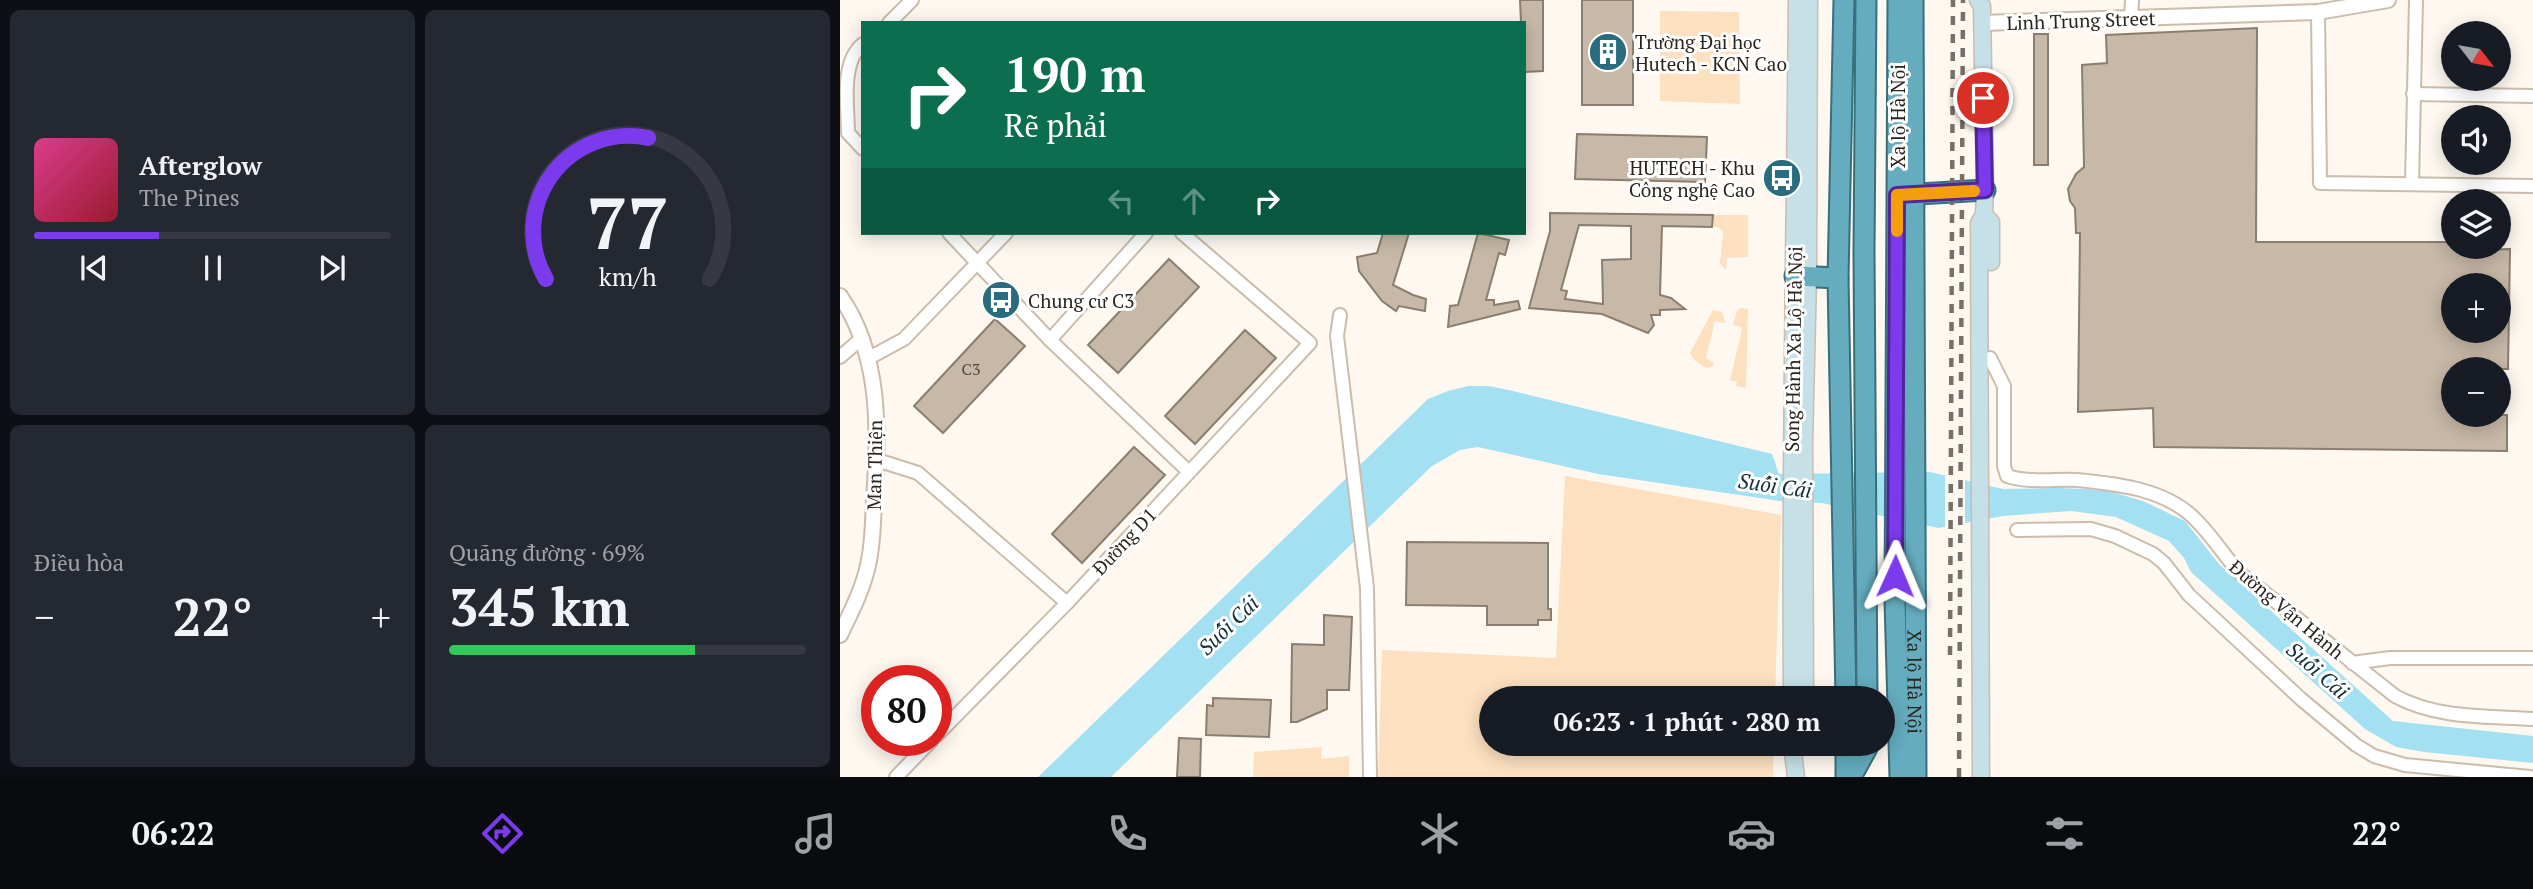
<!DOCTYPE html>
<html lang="vi">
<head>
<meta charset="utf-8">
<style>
  :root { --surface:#171b24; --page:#242831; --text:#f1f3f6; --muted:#9ea1a6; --line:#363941; --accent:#7c3aed }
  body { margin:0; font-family:"PT Serif",serif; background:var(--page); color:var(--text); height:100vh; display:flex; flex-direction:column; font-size:26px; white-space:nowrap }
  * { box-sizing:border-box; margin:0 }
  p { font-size:23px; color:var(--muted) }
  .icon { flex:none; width:38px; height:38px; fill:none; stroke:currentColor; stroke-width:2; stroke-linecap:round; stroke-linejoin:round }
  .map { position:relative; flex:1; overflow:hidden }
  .sheet { display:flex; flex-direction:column; gap:10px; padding:10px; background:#0d0f14; width:840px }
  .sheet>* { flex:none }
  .guide { position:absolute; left:21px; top:21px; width:665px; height:214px; border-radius:0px; box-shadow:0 4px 18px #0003; background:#0b6e4f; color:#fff; overflow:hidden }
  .needle { width:46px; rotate:121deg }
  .buttons { position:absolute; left:1601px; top:21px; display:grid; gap:14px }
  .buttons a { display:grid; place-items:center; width:70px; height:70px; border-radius:50%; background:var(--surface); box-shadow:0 4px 18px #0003; font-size:35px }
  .speed { position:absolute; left:21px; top:665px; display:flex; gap:14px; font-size:35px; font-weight:700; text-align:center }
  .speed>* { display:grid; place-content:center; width:91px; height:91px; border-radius:50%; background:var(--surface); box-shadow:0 4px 18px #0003; line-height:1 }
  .speed .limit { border:10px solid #d22; background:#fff; color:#111 }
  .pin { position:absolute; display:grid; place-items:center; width:60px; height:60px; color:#fff; margin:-30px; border:4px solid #fff; border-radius:50%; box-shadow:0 2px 7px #0007 }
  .me { position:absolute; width:77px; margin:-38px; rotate:1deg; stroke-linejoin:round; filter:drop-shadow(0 0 5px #0008) }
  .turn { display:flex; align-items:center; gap:24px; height:147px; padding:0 28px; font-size:32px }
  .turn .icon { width:91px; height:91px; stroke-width:2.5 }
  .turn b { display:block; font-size:49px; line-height:60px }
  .lanes { display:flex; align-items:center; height:66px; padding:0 28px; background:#0003; justify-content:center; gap:35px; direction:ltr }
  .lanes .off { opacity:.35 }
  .big { font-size:52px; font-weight:700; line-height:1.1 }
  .sheet .tile { flex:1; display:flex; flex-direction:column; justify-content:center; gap:10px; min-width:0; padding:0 24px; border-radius:10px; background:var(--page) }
  .sheet .dial { align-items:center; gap:0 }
  .dial svg { height:182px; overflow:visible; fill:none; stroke:var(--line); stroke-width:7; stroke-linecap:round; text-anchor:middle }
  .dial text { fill:var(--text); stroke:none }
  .song { display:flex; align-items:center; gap:21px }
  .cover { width:84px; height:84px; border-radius:10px; background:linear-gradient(135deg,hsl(330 70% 55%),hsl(350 70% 35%)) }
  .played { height:7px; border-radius:4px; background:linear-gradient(90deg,var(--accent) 35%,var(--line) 35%) }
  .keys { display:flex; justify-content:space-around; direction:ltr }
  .heat { display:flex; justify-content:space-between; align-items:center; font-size:38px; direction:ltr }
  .charge { height:10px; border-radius:5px; background:linear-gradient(90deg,#34c759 69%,var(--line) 0) }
  .sheet .tiles { flex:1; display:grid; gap:10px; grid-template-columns:repeat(2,1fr) }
  .trip { position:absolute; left:639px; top:686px; width:416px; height:70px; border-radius:35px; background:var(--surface); box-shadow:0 4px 18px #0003; font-weight:700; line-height:70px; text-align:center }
  .tabs { display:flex; height:112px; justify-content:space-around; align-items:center; background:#090b0e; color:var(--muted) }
  .tabs .icon { width:49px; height:49px }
  .tabs .selected { color:var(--accent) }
  .tabs b { font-size:32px; color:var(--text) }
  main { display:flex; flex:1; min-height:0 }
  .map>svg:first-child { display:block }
  .green { fill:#fce0c0 }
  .water { fill:#a3e1f2 }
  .pier { fill:#fef8f1 }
  .building { fill:#c7b8a7; stroke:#8b7e6e; stroke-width:2; fill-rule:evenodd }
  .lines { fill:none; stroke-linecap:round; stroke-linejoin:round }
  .minor-casing { stroke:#cbbcac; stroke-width:16 }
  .tertiary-casing { stroke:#cbbcac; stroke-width:18 }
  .secondary-casing { stroke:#cbbcac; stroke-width:19 }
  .trunk-casing { stroke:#376f7b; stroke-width:23 }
  .minor { stroke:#fff; stroke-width:12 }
  .tertiary { stroke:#fff; stroke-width:14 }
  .secondary { stroke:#c5e0e7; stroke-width:16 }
  .trunk { stroke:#64acbe; stroke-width:19 }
  .rail { stroke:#757069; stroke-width:4.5; stroke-dasharray:9 9; stroke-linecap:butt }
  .route-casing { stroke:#51269a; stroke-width:18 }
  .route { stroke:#7c3aed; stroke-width:12 }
  .slow { stroke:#f59e0b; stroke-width:12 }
  .labels { text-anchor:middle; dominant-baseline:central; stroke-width:6; stroke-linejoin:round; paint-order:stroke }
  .number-label { font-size:16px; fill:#504940 }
  .street-label { font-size:19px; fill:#29241d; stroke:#fff }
  .poi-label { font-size:19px; fill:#29241d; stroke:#fff; text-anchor:start }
  .water-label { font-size:21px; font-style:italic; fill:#113038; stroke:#fff }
</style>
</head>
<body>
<main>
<section class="sheet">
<div class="tiles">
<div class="tile">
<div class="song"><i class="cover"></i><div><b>Afterglow</b><p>The Pines</p></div></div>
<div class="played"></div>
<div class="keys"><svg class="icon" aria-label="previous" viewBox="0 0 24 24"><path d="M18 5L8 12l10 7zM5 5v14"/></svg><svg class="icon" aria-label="pause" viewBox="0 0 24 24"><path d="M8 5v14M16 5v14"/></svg><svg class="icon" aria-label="next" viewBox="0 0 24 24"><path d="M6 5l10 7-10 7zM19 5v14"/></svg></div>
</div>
<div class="tile dial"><svg viewBox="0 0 100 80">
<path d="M14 69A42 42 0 1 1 86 69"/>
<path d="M14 69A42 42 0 0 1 59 7" stroke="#7c3aed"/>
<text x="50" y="56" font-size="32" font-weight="700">77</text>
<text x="50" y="72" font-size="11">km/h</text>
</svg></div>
<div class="tile"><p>Điều hòa</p>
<div class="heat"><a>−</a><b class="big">22°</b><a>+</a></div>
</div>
<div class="tile"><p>Quãng đường · 69%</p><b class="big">345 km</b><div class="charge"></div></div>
</div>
</section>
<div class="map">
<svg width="1693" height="777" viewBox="0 0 1693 777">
  <rect width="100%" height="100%" fill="#fef8f1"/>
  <g class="green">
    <path d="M820,11L899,12L900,104L820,101Z"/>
    <path d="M873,215H908V257L887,258L886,270L880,264L883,232L878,227H872Z"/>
    <path d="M901,308L908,309L906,388L896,386L897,382L890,380L902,330L901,327L893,325L897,311Z"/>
    <path d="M873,310L882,312L885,322L883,323L875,321L866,358L874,363L872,367L866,368L854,360L850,353Z"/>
    <path d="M725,476L941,515L935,698H651V744H934L933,777H538L542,650L716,658Z"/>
    <path d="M482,747L481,759L509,756V777H413L414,752Z"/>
  </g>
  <path class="water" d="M628,386H648L669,390L932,454L939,474L1090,472L1163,489L1220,488L1265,490L1303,501L1345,521L1379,564L1553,721L1693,736V763L1584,752L1556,747L1525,729L1351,572L1344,558L1329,541L1276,517L1231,511L1163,516L1098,528L982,503L946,502L758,474L638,447L620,450L592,466L271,777H198L588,399L608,391Z"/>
  <path class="pier" d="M1105,472L1125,477V526L1105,530Z"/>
  <g class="building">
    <path d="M680,0H703V71L684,72V23H681Z"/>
    <rect x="742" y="0" width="51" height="105"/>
    <path d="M1417,28L1416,242H1614V247H1638L1639,250L1670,249L1668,369H1614V415H1667V451L1314,447L1313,408L1238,412L1240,233H1236L1235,208L1230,201L1228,189L1236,174L1244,167L1242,65L1267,63L1266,35ZM1614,285H1659V331H1614Z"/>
    <rect x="1194" y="34" width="14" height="131"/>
    <path d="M737,134L867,137L865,182L735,179Z"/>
    <path d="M710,213L873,215L872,227L822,226L820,295L831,298L845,309L820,310V315H811L814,325L808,333L762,314L689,308L710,231ZM739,225L791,226V259L762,260L763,304L725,299L727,291L721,290Z"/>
    <path d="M543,233H569L553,285L573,295L586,299L585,311L559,306L556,311L542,301L519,271L517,257L537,253Z"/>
    <path d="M638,233L669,240L665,255L659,253L646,300H654V305L678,301L680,309L608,327L610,306L618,305Z"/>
    <path d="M329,259L359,287L278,373L248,345Z"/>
    <path d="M155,319L185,346L103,433L74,406Z"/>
    <path d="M405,330L436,358L355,444L325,416Z"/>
    <path d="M294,447L325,475L242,563L212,534Z"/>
    <path d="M567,542L708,543V609H711V620H698V625H647V606L566,605Z"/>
    <path d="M484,615L512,617L509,690H487V709L457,722H451L452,644L484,645Z"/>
    <path d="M373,698L431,700L429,737L366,735L367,705L373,706Z"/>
    <path d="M339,738L361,739L360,777H337Z"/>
  </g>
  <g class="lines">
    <g class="minor-casing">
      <g id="minor">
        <path d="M1478,12L1480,183L1693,186"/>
        <path d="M1291,18L1292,0"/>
        <path d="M49,23L72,0"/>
        <path d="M23,44C0,62 8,106 8,133L23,149"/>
        <path d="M1573,94L1693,96"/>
        <path d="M1572,184L1576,0"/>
        <path d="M109,233L210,340L349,472"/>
        <path d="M500,315L497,336L527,588L530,777"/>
        <path d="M210,340L306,233"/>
        <path d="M0,357L22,338"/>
        <path d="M29,358L64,339L166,233"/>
        <path d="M1150,358L1164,386V466L1167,476C1188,483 1215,479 1237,480C1278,484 1326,489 1356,520C1373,537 1385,557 1401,574L1555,696C1597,719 1647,716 1693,719"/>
        <path d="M37,460L78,473L227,603"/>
        <path d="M1177,530L1251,529L1275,536L1313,554L1324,563L1349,595L1461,699L1516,745L1534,756L1565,765L1690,777"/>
        <path d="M1512,663L1550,658H1693"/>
        <path d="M96,736L227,603L470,343L342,233"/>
        <path d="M56,777L92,740"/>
      </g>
    </g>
    <g class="tertiary-casing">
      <g id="tertiary">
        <path d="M1142,23L1478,12L1548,0"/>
        <path d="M0,296C41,355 39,431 34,500C33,521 33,544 28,565C23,589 11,612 0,635"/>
      </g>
    </g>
    <g class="secondary-casing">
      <g id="secondary">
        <path d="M1138,0L1142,6L1145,190L1144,215L1139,223L1141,777"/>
        <path d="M1144,215L1151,222V262"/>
        <path d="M952,698C950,465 955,233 957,0"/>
        <path d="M965,698L964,443L968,277L969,0"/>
        <path d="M952,744L956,777"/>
      </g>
    </g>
    <g class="trunk-casing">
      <g id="trunk">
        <path d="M1004,0L998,278L1006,698"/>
        <path d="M1026,0L1024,251L1027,698"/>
        <path d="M1058,0L1055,601L1060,777"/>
        <path id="s1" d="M1073,0L1076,777"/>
        <path d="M1062,195L1145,190"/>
        <path d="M955,276L998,278"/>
        <path d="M1006,777V744"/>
        <path d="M1011,777L1027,748"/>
      </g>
    </g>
    <use href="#minor" class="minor"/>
    <use href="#tertiary" class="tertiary"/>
    <use href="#secondary" class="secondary"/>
    <use href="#trunk" class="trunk"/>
    <g class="rail">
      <path d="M1110,655L1113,0"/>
      <path d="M1119,777L1123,0"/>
    </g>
  </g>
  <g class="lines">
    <g class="route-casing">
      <path id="route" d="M1055,576L1057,195L1145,190L1143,98"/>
    </g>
    <use href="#route" class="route"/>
    <path class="slow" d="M1057,231V195L1134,191"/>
  </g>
  <defs>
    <g id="building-disc" transform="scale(2.0125)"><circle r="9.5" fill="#286c7d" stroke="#fff"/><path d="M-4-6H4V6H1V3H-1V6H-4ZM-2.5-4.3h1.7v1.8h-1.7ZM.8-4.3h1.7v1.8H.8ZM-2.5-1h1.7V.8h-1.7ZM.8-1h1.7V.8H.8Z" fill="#fff"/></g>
    <g id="bus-disc" transform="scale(2.0125)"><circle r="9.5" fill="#286c7d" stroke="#fff"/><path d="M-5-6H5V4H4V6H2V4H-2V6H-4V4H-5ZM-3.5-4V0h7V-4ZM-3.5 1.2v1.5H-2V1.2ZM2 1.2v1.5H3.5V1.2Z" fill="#fff"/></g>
  </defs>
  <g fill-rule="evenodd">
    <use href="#building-disc" x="768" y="52"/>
    <use href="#bus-disc" x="942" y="178"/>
    <use href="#bus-disc" x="161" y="300"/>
  </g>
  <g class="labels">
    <g class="number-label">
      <text x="131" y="369">C3</text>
    </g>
    <g class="street-label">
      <text transform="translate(1241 20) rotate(-2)">Linh Trung Street</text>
      <text transform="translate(1057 116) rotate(-90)">Xa lộ Hà Nội</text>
      <text transform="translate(953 349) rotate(-89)">Song Hành Xa Lộ Hà Nội</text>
      <text transform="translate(34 465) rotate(-89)">Man Thiện</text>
      <text transform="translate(284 541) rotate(-47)">Đường D1</text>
      <text transform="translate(1447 609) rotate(40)">Đường Vận Hành</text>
      <text stroke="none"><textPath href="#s1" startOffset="682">Xa lộ Hà Nội</textPath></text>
    </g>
    <g class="poi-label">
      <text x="795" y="41">Trường Đại học<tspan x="795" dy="22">Hutech - KCN Cao</tspan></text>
      <text x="915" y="167" text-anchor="end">HUTECH - Khu<tspan x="915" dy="22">Công nghệ Cao</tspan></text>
      <text x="188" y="300">Chung cư C3</text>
    </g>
    <g class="water-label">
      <text transform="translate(935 485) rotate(8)">Suối Cái</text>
      <text transform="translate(388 625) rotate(-44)">Suối Cái</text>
      <text transform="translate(1478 670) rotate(41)">Suối Cái</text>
    </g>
  </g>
</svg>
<div class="buttons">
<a><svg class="needle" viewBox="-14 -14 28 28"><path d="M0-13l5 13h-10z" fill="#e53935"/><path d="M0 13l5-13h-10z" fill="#9ea1a6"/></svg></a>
<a><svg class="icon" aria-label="sound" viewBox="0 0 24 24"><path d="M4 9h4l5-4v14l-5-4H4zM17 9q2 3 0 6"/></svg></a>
<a><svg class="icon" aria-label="layers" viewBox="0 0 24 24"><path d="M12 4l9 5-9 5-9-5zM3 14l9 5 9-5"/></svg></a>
<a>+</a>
<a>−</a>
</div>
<div class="speed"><div class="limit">80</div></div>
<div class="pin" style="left:1143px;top:98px;background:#d93025"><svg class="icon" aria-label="arrive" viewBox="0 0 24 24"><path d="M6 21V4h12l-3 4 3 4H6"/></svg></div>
<svg class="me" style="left:1055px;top:576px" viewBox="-20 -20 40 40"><path d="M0-17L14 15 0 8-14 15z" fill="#7c3aed" stroke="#fff" stroke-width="4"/></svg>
<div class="trip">06:23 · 1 phút · 280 m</div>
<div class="guide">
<div class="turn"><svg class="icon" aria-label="right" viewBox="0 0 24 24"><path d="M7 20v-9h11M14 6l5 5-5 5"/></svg><div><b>190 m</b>Rẽ phải</div></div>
<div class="lanes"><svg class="icon off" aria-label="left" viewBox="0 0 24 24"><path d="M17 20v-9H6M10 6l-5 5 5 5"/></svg><svg class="icon off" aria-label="ahead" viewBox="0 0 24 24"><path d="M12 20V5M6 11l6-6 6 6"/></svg><svg class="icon" aria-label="right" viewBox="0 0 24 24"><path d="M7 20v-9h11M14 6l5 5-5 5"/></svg></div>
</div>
</div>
</main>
<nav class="tabs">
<b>06:22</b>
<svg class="icon selected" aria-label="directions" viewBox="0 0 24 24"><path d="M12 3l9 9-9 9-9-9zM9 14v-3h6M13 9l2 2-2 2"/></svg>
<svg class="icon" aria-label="music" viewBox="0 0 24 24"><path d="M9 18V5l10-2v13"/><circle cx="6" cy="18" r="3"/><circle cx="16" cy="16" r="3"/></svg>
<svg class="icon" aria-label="phone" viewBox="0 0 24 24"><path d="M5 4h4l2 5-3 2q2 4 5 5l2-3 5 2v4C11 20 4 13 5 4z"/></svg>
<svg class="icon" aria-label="climate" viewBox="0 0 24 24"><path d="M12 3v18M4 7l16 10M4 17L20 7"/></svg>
<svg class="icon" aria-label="car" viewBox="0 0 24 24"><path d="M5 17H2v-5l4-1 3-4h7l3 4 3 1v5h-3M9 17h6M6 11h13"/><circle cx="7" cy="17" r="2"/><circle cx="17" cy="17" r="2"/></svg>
<svg class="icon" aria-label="filters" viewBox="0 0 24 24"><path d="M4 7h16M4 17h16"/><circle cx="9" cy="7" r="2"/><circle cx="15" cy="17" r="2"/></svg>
<b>22°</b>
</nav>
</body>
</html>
